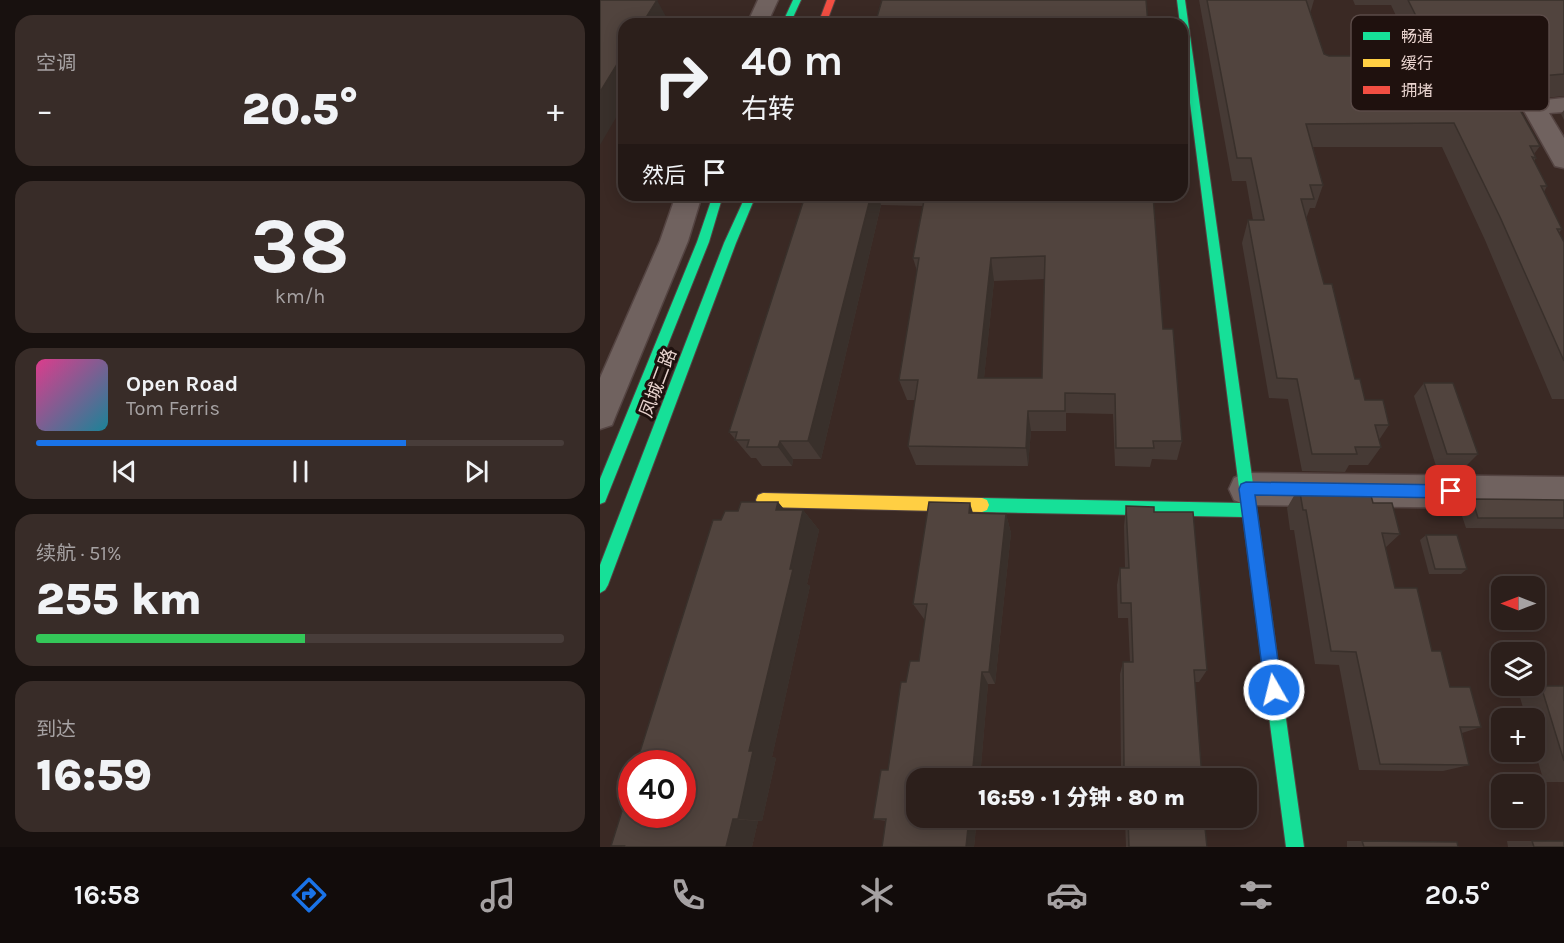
<!DOCTYPE html>
<html lang="zh">
<head>
<meta charset="utf-8">
<style>
  :root { --surface:#2c1f1b; --page:#382c28; --text:#f1f3f6; --muted:#a6a2a3; --line:#483d3a; --accent:#1a73e8 }
  body { margin:0; font-family:Karla,"Noto Sans SC",sans-serif; background:var(--page); color:var(--text); height:100vh; display:flex; flex-direction:column; font-size:22px; white-space:nowrap }
  * { box-sizing:border-box; margin:0 }
  p { font-size:20px; color:var(--muted) }
  .icon { flex:none; width:33px; height:33px; fill:none; stroke:currentColor; stroke-width:2; stroke-linecap:round; stroke-linejoin:round }
  .map { position:relative; flex:1; overflow:hidden }
  .side { display:flex; flex-direction:column; gap:15px; padding:15px; background:#18110f; width:600px }
  .side>* { flex:none }
  .hud { position:absolute; left:18px; top:18px; width:570px; height:183px; border-radius:18px; box-shadow:0 3px 15px #0003,0 0 0 2px var(--line); background:#2c1f1b; color:var(--text); overflow:hidden }
  .needle { width:39px; rotate:270deg }
  .buttons { position:absolute; left:891px; top:576px; display:grid; gap:12px }
  .buttons a { display:grid; place-items:center; width:54px; height:54px; border-radius:12px; background:var(--surface); box-shadow:0 3px 15px #0003,0 0 0 2px var(--line); font-size:30px }
  .speed { position:absolute; left:18px; top:750px; display:flex; gap:12px; font-size:30px; font-weight:700; text-align:center }
  .speed>* { display:grid; place-content:center; width:78px; height:78px; border-radius:50%; background:var(--surface); box-shadow:0 3px 15px #0003,0 0 0 2px var(--line); line-height:1 }
  .speed .limit { border:9px solid #d22; background:#fff; color:#111 }
  .pin { position:absolute; display:grid; place-items:center; width:51px; height:51px; color:#fff; margin:-26px; border-radius:12px; box-shadow:0 3px 9px #0006 }
  .me { position:absolute; width:66px; margin:-33px; rotate:352deg; stroke-linejoin:round; filter:drop-shadow(0 0 4px #0008) }
  .turn { display:flex; align-items:center; gap:21px; height:126px; padding:0 24px; font-size:27px }
  .turn .icon { width:78px; height:78px; stroke-width:2.5 }
  .turn b { display:block; font-size:42px; line-height:51px }
  .then { display:flex; align-items:center; height:57px; padding:0 24px; background:#0003; gap:12px; font-size:22px }
  .big { font-size:45px; font-weight:800; line-height:1.1 }
  .side .tile { flex:1; display:flex; flex-direction:column; justify-content:center; gap:9px; min-width:0; padding:0 21px; border-radius:18px; background:var(--page) }
  .side .dial { align-items:center; gap:0 }
  .dial b { font-size:78px; line-height:1 }
  .song { display:flex; align-items:center; gap:18px }
  .cover { width:72px; height:72px; border-radius:9px; background:linear-gradient(135deg,hsl(330 70% 55%),hsl(190 70% 35%)) }
  .played { height:6px; border-radius:3px; background:linear-gradient(90deg,var(--accent) 70%,var(--line) 70%) }
  .keys { display:flex; justify-content:space-around; direction:ltr }
  .heat { display:flex; justify-content:space-between; align-items:center; font-size:33px; direction:ltr }
  .charge { height:9px; border-radius:4px; background:linear-gradient(90deg,#34c759 51%,var(--line) 0) }
  .trip { position:absolute; left:306px; top:768px; width:351px; height:60px; border-radius:18px; background:var(--surface); box-shadow:0 3px 15px #0003,0 0 0 2px var(--line); font-weight:800; line-height:60px; text-align:center }
  .dock { display:flex; height:96px; justify-content:space-around; align-items:center; background:#120c0b; color:var(--muted) }
  .dock .icon { width:42px; height:42px }
  .dock .selected { color:var(--accent) }
  .dock b { font-size:27px; color:var(--text) }
  main { display:flex; flex:1; min-height:0 }
  .map>svg:first-child { display:block }
  .lines { fill:none; stroke-linecap:round; stroke-linejoin:round }
  .street-casing { stroke:#544442; stroke-width:3 }
  .fast-casing { stroke:#544442; stroke-width:2 }
  .slow-casing { stroke:#544442; stroke-width:2 }
  .jam-casing { stroke:#544442; stroke-width:2 }
  .street { fill:#70625f; fill-rule:evenodd }
  .fast { fill:#16e098; fill-rule:evenodd }
  .slow { fill:#ffcf43; fill-rule:evenodd }
  .jam { fill:#f24e42; fill-rule:evenodd }
  .wall { fill:#463a35; fill-rule:evenodd }
  .shaded-wall { fill:#39302b }
  .building { fill:#51443e; stroke:#39302b; stroke-width:1.5; fill-rule:evenodd }
  .route { fill:#1a73e8; stroke:#114b97; stroke-width:1.5 }
  .labels { text-anchor:middle; dominant-baseline:central; stroke-width:6; stroke-linejoin:round; paint-order:stroke }
  .street-label { font-size:18px; fill:#e8d3ce; stroke:#1f110e }
  .key { fill:#1f110e; stroke:#5b4b48; stroke-width:1.5 }
  .key-label { font-size:16px; fill:#e8d3ce }
</style>
</head>
<body>
<main>
<section class="side">
<div class="tile"><p>空调</p>
<div class="heat"><a>−</a><b class="big">20.5°</b><a>+</a></div>
</div>
<div class="tile dial"><b>38</b><p>km/h</p></div>
<div class="tile">
<div class="song"><i class="cover"></i><div><b>Open Road</b><p>Tom Ferris</p></div></div>
<div class="played"></div>
<div class="keys"><svg class="icon" aria-label="previous" viewBox="0 0 24 24"><path d="M18 5L8 12l10 7zM5 5v14"/></svg><svg class="icon" aria-label="pause" viewBox="0 0 24 24"><path d="M8 5v14M16 5v14"/></svg><svg class="icon" aria-label="next" viewBox="0 0 24 24"><path d="M6 5l10 7-10 7zM19 5v14"/></svg></div>
</div>
<div class="tile"><p>续航 · 51%</p><b class="big">255 km</b><div class="charge"></div></div>
<div class="tile"><p>到达</p><b class="big">16:59</b></div>
</section>
<div class="map">
<svg width="964" height="847" viewBox="0 0 964 847">
  <rect width="100%" height="100%" fill="#3a2924"/>
  <g class="lines">
    <g class="street-casing">
      <g id="street">
        <path d="M158,0H178L167,24H147Z"/>
        <path d="M964,98V112L949,113L964,138V168L955,166L922,107L926,102Z"/>
        <path d="M76,195H102L88,241L16,415L12,425L0,429V378L60,241Z"/>
        <path d="M646,473L964,477V509L646,505L634,500L629,489L634,478Z"/>
      </g>
    </g>
    <g class="fast-casing">
      <g id="fast">
        <path d="M193,0H201L190,24H182Z"/>
        <path d="M577,0H585L704,847H686L643,517L382,512L377,510L375,505L377,500L382,498L641,503L582,40V24H580Z"/>
        <path d="M113,195H123L109,242L5,502L0,504V479L97,242Z"/>
        <path d="M146,195H156L136,243L8,585L5,590L0,593V565L124,243Z"/>
      </g>
    </g>
    <g class="slow-casing">
      <path id="slow" d="M163,493L382,498L387,500L389,505L387,510L382,512L163,507L158,505L156,500L158,495Z"/>
    </g>
    <g class="jam-casing">
      <path id="jam" d="M227,0H235L226,24H218Z"/>
    </g>
    <use href="#street" class="street"/>
    <use href="#fast" class="fast"/>
    <use href="#slow" class="slow"/>
    <use href="#jam" class="jam"/>
  </g>
  <g class="wall">
    <path d="M599,0H714L710,14L724,54L729,56H815L791,5H755L753,0H964V96L926,100L920,106H918L940,146L934,154L936,158L934,161L947,186L944,192L962,229L959,233L964,242V399H952L885,240L842,147H713L723,185L715,208H710L706,219L724,284L755,379L765,400L789,425L779,440L781,447L768,465H749L745,472L702,471L688,399L669,398L642,243L648,220H653L646,181H632Z"/>
    <path d="M964,110V120L961,114Z"/>
    <path d="M211,195H553L563,329L582,441L577,460L552,459L550,467L515,466L513,414L466,413V431H431L428,466L316,465L308,446L315,400H307L299,380L317,271L313,258L323,206L281,205L221,459H193L192,466H162L156,458H151L129,432ZM445,279L442,378H384L394,281Z"/>
    <path d="M824,383L878,454L866,466H836L814,396Z"/>
    <path d="M699,487L773,503L800,534L785,548L795,588L832,651L850,687L881,727L862,733L869,765L843,771L759,770L739,665L715,664L694,530H690L687,508Z"/>
    <path d="M872,499L964,500V529L866,528L860,510Z"/>
    <path d="M178,502L184,510H203L219,530L207,584L210,586L172,757L176,758L162,821H158L152,847H23L32,814L48,760L38,758L138,511Z"/>
    <path d="M526,506L554,512L607,670L599,682H595L602,778H508V773L510,767H521L520,674L523,662H530L528,618H518L517,585L520,568H525L524,526Z"/>
    <path d="M373,513L406,514L411,533L395,684H388L380,778H316V818H377L374,847H282L286,821L273,819L288,770L306,682L319,661L325,619H324L313,604Z"/>
    <path d="M826,535L867,569L861,574H829L820,540Z"/>
    <path d="M941,686H964V782H944L934,748V718H926L919,694Z"/>
    <path d="M508,818H604L607,847H526L525,819H508Z"/>
    <path d="M747,841H762L858,847H747Z"/>
    <path d="M907,841H932L964,847H908Z"/>
  </g>
  <g class="shaded-wall">
    <path d="M57,0L70,24H42Z"/>
    <path d="M24,53V104L0,145V92Z"/>
    <path d="M940,76L926,100L920,106L934,83Z"/>
    <path d="M271,195H278L281,205L221,459L208,441Z"/>
    <path d="M391,258L394,281L382,398L378,378Z"/>
    <path d="M428,411L431,431L428,466L426,448Z"/>
    <path d="M180,441L193,459L192,466L178,447Z"/>
    <path d="M178,502L195,522L176,510Z"/>
    <path d="M370,503L376,523L369,513Z"/>
    <path d="M203,510L219,530L207,584L210,586L172,757L176,758L162,821L138,819L149,751Z"/>
    <path d="M406,514L411,533L395,684L389,672Z"/>
    <path d="M382,672L388,684L380,778H372Z"/>
    <path d="M369,818H377L374,847H366Z"/>
    <path d="M133,819L158,821L152,847H126Z"/>
  </g>
  <g class="building">
    <path d="M0,0H57L42,24H24V53L0,92Z"/>
    <path d="M282,0H546L548,24H275Z"/>
    <path d="M607,0H706L724,54L729,56H836L808,0H964V74L940,76L934,83H905L940,146H930L936,158L932,157L947,186H941L962,229H957L964,242V361L900,217L854,123L706,124L723,185H710L714,199H701L724,284H732L755,379H760L765,400H783L789,425H775L781,447H755L757,454H712L697,379L677,378L648,220H664L651,158H637Z"/>
    <path d="M211,195H271L208,441H180L178,447H147L149,440H135L137,432H129L205,196H211Z"/>
    <path d="M325,195H553L563,329H573L582,441H553L554,448H516L515,394L465,393V411H428L426,448L308,446L318,380H299L319,258H313ZM445,256L442,378H378L391,258Z"/>
    <path d="M824,383H853L878,454H847Z"/>
    <path d="M699,487L769,488L773,503H792L800,534L782,533L795,588H817L832,651H841L850,687H870L881,727H860L869,765L780,764L756,652L731,651L706,510H703Z"/>
    <path d="M872,499L964,500V518H878Z"/>
    <path d="M141,502H178L176,510H203L190,569H193L149,751H153L138,819H133L126,847H23L24,846H11L22,811H32V814H82V764H47L49,758H38L113,520H121L125,511H138Z"/>
    <path d="M329,502L370,503L369,513L406,514L389,672H382L372,778H316V818H369L366,847H282L286,819H273L281,770H288L301,682H306L310,661H319L327,604H313Z"/>
    <path d="M526,506L554,507V512H593L607,670H594L602,778H510V767H524L523,662H533L531,603H521L520,568H529Z"/>
    <path d="M826,535H857L867,569H835Z"/>
    <path d="M941,686H964V761Z"/>
    <path d="M528,818H604L607,847H529Z"/>
    <path d="M762,841L857,842L858,847H764Z"/>
    <path d="M932,841H964V847H934Z"/>
  </g>
  <path class="route" d="M646,482L851,485L856,487L858,491L856,496L851,498L655,495L682,690L679,696L674,698L668,696L665,690L639,489L641,484Z"/>
  <g class="labels">
    <g class="street-label">
      <text transform="translate(58 383) rotate(-69)">凤城二路</text>
    </g>
  </g>
  <rect x="751" y="15" width="198" height="96" rx="9" class="key"/>
  <rect x="763" y="32" width="27" height="8" fill="#16e098"/>
  <rect x="763" y="59" width="27" height="8" fill="#ffcf43"/>
  <rect x="763" y="86" width="27" height="8" fill="#f24e42"/>
  <g class="key-label">
    <text x="801" y="42">畅通</text>
    <text x="801" y="69">缓行</text>
    <text x="801" y="96">拥堵</text>
  </g>
</svg>
<div class="buttons">
<a><svg class="needle" viewBox="-14 -14 28 28"><path d="M0-13l5 13h-10z" fill="#e53935"/><path d="M0 13l5-13h-10z" fill="#a6a2a3"/></svg></a>
<a><svg class="icon" aria-label="layers" viewBox="0 0 24 24"><path d="M12 4l9 5-9 5-9-5zM3 14l9 5 9-5"/></svg></a>
<a>+</a>
<a>−</a>
</div>
<div class="speed"><div class="limit">40</div></div>
<div class="pin" style="left:851px;top:491px;background:#d93025"><svg class="icon" aria-label="arrive" viewBox="0 0 24 24"><path d="M6 21V4h12l-3 4 3 4H6"/></svg></div>
<svg class="me" style="left:674px;top:690px" viewBox="-20 -20 40 40"><circle r="17" fill="#1a73e8" stroke="#fff" stroke-width="3"/><path d="M0-11L8 9 0 5-8 9z" fill="#fff"/></svg>
<div class="trip">16:59 · 1 分钟 · 80 m</div>
<div class="hud">
<div class="turn"><svg class="icon" aria-label="right" viewBox="0 0 24 24"><path d="M7 20v-9h11M14 6l5 5-5 5"/></svg><div><b>40 m</b>右转</div></div>
<div class="then">然后<svg class="icon" aria-label="arrive" viewBox="0 0 24 24"><path d="M6 21V4h12l-3 4 3 4H6"/></svg></div>
</div>
</div>
</main>
<nav class="dock">
<b>16:58</b>
<svg class="icon selected" aria-label="directions" viewBox="0 0 24 24"><path d="M12 3l9 9-9 9-9-9zM9 14v-3h6M13 9l2 2-2 2"/></svg>
<svg class="icon" aria-label="music" viewBox="0 0 24 24"><path d="M9 18V5l10-2v13"/><circle cx="6" cy="18" r="3"/><circle cx="16" cy="16" r="3"/></svg>
<svg class="icon" aria-label="phone" viewBox="0 0 24 24"><path d="M5 4h4l2 5-3 2q2 4 5 5l2-3 5 2v4C11 20 4 13 5 4z"/></svg>
<svg class="icon" aria-label="climate" viewBox="0 0 24 24"><path d="M12 3v18M4 7l16 10M4 17L20 7"/></svg>
<svg class="icon" aria-label="car" viewBox="0 0 24 24"><path d="M5 17H2v-5l4-1 3-4h7l3 4 3 1v5h-3M9 17h6M6 11h13"/><circle cx="7" cy="17" r="2"/><circle cx="17" cy="17" r="2"/></svg>
<svg class="icon" aria-label="filters" viewBox="0 0 24 24"><path d="M4 7h16M4 17h16"/><circle cx="9" cy="7" r="2"/><circle cx="15" cy="17" r="2"/></svg>
<b>20.5°</b>
</nav>
</body>
</html>
